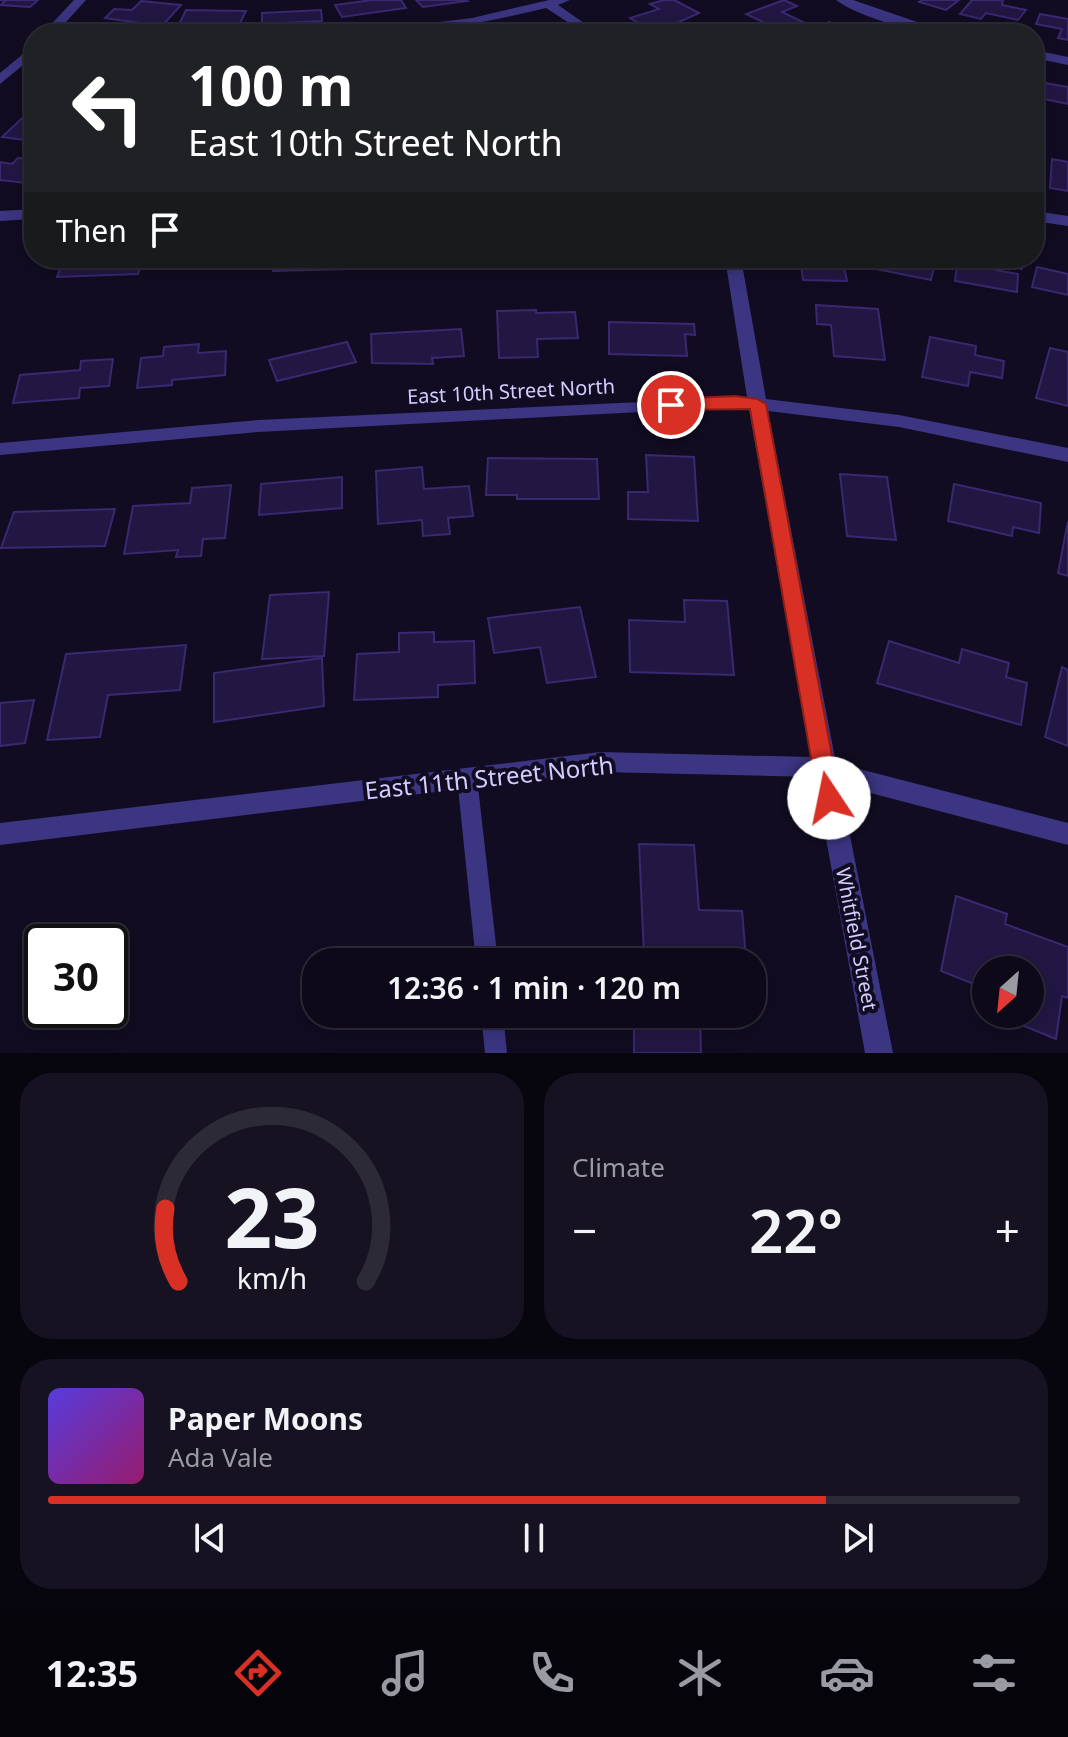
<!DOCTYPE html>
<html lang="en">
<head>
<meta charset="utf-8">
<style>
  :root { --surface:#0d0919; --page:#161222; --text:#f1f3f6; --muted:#9a9aa2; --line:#2d2a38; --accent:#d93025 }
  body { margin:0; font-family:"Noto Sans",sans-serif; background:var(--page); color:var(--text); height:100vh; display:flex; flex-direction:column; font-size:30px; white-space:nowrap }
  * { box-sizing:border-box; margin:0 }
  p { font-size:26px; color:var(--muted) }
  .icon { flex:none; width:44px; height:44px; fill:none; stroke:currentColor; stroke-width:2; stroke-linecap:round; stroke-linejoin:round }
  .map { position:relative; height:1053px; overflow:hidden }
  .details { display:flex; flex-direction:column; gap:20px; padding:20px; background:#07050e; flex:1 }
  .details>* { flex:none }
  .guide { position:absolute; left:24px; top:24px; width:1020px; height:244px; border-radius:32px; box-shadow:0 4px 20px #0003,0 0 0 2px var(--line); background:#202124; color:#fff; overflow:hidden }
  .needle { width:52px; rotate:207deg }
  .buttons { position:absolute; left:972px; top:956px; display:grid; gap:16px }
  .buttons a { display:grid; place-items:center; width:72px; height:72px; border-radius:50%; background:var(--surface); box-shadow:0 4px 20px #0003,0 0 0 2px var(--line); font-size:40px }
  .speed { position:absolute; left:24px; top:924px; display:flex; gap:16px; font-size:40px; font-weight:700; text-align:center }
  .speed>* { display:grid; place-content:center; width:104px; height:104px; border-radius:50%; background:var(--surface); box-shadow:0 4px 20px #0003,0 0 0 2px var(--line); line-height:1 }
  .speed .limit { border:4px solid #111; border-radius:12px; background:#fff; color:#111 }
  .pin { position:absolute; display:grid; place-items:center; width:68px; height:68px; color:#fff; margin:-34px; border:4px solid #fff; border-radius:50%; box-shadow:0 2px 8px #0007 }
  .me { position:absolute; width:88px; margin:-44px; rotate:349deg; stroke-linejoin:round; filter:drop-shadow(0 0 6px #0008) }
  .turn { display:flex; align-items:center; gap:28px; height:168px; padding:0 32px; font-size:36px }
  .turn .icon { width:104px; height:104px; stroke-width:2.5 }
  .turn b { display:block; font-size:56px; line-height:68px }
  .then { display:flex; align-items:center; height:76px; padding:0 32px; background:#0003; gap:16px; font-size:30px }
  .big { font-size:60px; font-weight:600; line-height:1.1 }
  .details .tile { flex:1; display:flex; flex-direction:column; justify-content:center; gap:12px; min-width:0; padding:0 28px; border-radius:32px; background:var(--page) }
  .details .dial { align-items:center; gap:0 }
  .dial svg { height:208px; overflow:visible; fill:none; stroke:var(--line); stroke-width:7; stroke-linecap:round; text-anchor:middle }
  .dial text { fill:var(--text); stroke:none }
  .song { display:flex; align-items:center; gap:24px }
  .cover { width:96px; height:96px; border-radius:12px; background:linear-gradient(135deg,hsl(250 70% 55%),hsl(320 70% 35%)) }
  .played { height:8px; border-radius:4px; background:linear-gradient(90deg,var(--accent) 80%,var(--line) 80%) }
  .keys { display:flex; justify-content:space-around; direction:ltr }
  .heat { display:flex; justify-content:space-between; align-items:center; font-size:44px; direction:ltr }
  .details .tiles { flex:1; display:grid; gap:20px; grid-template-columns:1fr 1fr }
  .tile:last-child { grid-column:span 2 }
  .trip { position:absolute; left:302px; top:948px; width:464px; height:80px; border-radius:32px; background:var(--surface); box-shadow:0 4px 20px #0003,0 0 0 2px var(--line); font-weight:600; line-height:80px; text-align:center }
  .dock { display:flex; height:128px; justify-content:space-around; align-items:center; background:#05040a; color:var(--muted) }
  .dock .icon { width:56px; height:56px }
  .dock .selected { color:var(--accent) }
  .dock b { font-size:36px; color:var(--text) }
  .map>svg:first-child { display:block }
  .building { fill:#221743; stroke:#3a2870; stroke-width:2 }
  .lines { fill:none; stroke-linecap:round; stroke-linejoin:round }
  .service { fill:#3b3582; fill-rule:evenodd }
  .minor { fill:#3b3582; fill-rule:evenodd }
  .route { fill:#d93025; stroke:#8d1f18; stroke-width:2 }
  .labels { text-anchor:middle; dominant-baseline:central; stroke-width:8; stroke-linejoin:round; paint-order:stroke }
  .street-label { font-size:20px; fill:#d4ccff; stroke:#110c21 }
  .near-street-label { font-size:24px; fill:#d4ccff; stroke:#110c21 }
</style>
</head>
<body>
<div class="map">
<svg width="1068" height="1053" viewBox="0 0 1068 1053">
  <rect width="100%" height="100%" fill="#110c21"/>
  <g class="building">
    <path d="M0,0H38L30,7L1,5L5,1Z"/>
    <path d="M372,0H401L406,8L342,17L335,5Z"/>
    <path d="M416,0H465L467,1L423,7Z"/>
    <path d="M664,0H674L699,13L668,27L662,23L647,28L630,18L659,9L650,4Z"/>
    <path d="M784,0L797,6L782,12L805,23L782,31L746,14Z"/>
    <path d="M922,0H959L946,10L919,2Z"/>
    <path d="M972,0H1003L1002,5L1026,10L1018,20L986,13L981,19L960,14Z"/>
    <path d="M141,1L181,5L162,26L105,18L114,9L132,10Z"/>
    <path d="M186,10L246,11L240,23H228L227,26L179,24Z"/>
    <path d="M321,10L322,21L262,24V13Z"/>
    <path d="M1040,14L1068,19V40L1058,38L1062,29L1036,24Z"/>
    <path d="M829,22L862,34L810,32Z"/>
    <path d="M1045,83L1068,87V104L1034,97V84L1044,86Z"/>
    <path d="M34,107L33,141L2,137Z"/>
    <path d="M18,158L34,159V184L0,180V162L12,164Z"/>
    <path d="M1052,159L1068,162V191L1050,188Z"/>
    <path d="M64,258H143L138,274L57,277Z"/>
    <path d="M161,258H249V259L161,267Z"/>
    <path d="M275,258H349L348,269L273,271Z"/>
    <path d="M800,258H842L847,281L803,280Z"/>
    <path d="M873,258H936L931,280L871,268Z"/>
    <path d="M958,258H997L995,270L1018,274L1017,292L955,281Z"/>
    <path d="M998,258H1023L1022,269L997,264Z"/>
    <path d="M1037,267L1068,274V295L1032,287Z"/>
    <path d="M816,305L878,309L885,360L834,356L831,325L817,324Z"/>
    <path d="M536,310V313L575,312L578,338L537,339L538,357L499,358L497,311Z"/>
    <path d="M609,322L694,324L695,335L685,334L687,356L609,354Z"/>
    <path d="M461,329L464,356L432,358L433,364L372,363L371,334Z"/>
    <path d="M930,337L976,346L975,355L1004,361L1002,378L970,372L968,386L922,377Z"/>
    <path d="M347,342L356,362L277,381L269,360Z"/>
    <path d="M199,344L198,353L226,351L225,375L172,380V385L137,388L141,358L163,356L164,347Z"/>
    <path d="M1050,348L1068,352V406L1036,398Z"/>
    <path d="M113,359L109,386L80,388L79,398L13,403L20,375L80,370L81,361Z"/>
    <path d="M646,455L694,457L698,521L628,519V492H648Z"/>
    <path d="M488,458L597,459L599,499H517V495H486Z"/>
    <path d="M422,467L424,489L469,486L473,516L448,518L450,534L423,536L422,520L378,524L376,471Z"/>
    <path d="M840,474L887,477L896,540L847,536Z"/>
    <path d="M342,477V508L259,515L261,484Z"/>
    <path d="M954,484L1041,503L1039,533L1013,527L1012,536L948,521Z"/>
    <path d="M231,485L225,538L203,539L201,556L176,557L178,550L124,554L133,506L190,503L192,488Z"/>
    <path d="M115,509L105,546L1,548L14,512Z"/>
    <path d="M1068,521V576L1058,573Z"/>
    <path d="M329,592L324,656L262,659L270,595Z"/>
    <path d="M684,600L727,601L734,675L630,672L629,620L685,622Z"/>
    <path d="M580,607L596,677L547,683L540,647L494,653L488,618Z"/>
    <path d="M434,632V642L474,641L475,683L438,685V697L354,700L357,654L399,652V633Z"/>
    <path d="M889,641L959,663L962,649L1009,663L1006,677L1027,683L1021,725L877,683Z"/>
    <path d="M186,645L180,690L108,695L100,737L47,740L66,654Z"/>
    <path d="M322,658L324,706L214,722V673Z"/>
    <path d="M1062,667L1068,670V746L1045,737Z"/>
    <path d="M34,700L25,743L0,746V703Z"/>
    <path d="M639,844L694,845L699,910L742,911L746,958L644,956Z"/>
    <path d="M956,896L1007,914L1005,924L1068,947V998L1062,996L1056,1039L1017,1023L1018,1014H1030V970H986V989L941,971Z"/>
    <path d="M634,1014H700L701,1053H634Z"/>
  </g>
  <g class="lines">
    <g class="service">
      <path d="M467,770L474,772L477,778L498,962H476L457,778L460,772Z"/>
      <path d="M481,1014H503L507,1053H485Z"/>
    </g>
    <g class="minor">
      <path d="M74,0H86L55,34H42Z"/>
      <path d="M549,0H570L558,5L600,34H586L546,8C487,22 430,34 369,34L375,30L472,18Z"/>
      <path d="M836,0H853L952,34C920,34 862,19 836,0Z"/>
      <path d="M34,45V56L0,84V73Z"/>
      <path d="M1034,50L1068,57V65L1034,58Z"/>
      <path d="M34,209V219L0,221V211Z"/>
      <path d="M1034,211L1068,216V226L1034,221Z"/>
      <path d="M725,258H741L766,399L899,415L1068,448V462L899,427L768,411L836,763L1068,823V845L840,785L893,1053H865L815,778L812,777L600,772L0,845V823L600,752L811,757L749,409L735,407L258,432L0,455V443L258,420L747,397Z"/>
    </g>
  </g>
  <path class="route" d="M735,396L757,399L766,404L840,798L837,805L829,808L821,805L818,798L750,409L671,410L663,405L671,399Z"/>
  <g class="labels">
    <g class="street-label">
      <text transform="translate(511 391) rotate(-3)">East 10th Street North</text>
      <text transform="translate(857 939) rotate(79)">Whitfield Street</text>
    </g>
    <g class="near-street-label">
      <text transform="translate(489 777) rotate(-6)">East 11th Street North</text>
    </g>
  </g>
</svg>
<div class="buttons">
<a><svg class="needle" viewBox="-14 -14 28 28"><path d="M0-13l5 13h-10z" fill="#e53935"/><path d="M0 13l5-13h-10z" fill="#9a9aa2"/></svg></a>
</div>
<div class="speed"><div class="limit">30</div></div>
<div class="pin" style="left:671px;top:405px;background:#d93025"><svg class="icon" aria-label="arrive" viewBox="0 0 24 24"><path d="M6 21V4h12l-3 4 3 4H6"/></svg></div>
<svg class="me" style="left:829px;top:798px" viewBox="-20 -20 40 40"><circle r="19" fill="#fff"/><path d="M0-13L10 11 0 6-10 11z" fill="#d93025"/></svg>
<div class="trip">12:36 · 1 min · 120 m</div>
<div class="guide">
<div class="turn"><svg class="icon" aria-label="left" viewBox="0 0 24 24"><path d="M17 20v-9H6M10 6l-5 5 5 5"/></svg><div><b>100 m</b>East 10th Street North</div></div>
<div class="then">Then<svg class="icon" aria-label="arrive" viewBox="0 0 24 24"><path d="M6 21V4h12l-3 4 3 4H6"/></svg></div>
</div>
</div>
<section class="details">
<div class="tiles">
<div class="tile dial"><svg viewBox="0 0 100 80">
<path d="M14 69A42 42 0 1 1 86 69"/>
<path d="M14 69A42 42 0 0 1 9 41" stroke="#d93025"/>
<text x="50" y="56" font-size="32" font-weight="700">23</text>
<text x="50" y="72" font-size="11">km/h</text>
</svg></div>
<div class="tile"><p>Climate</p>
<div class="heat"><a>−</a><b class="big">22°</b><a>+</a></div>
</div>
<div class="tile">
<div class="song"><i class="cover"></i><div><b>Paper Moons</b><p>Ada Vale</p></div></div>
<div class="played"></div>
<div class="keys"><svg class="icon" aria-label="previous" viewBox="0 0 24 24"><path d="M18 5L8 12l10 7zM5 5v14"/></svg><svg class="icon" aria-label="pause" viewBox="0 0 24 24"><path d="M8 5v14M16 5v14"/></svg><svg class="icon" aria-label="next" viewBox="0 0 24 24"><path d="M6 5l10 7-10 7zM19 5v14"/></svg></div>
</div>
</div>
</section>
<nav class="dock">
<b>12:35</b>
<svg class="icon selected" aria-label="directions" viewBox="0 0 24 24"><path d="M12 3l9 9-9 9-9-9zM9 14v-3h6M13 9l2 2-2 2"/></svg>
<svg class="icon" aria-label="music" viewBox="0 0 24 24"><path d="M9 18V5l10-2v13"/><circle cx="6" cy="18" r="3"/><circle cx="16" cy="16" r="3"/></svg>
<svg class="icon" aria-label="phone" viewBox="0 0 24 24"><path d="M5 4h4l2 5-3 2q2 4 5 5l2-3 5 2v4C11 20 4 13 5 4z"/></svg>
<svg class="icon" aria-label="climate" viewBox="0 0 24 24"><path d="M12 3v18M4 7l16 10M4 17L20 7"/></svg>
<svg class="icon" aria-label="car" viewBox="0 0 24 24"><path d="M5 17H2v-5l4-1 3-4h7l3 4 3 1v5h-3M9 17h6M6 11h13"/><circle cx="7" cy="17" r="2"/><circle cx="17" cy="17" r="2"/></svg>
<svg class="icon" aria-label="filters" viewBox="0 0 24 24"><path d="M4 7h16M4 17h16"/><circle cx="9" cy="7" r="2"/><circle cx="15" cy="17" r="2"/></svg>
</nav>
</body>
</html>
